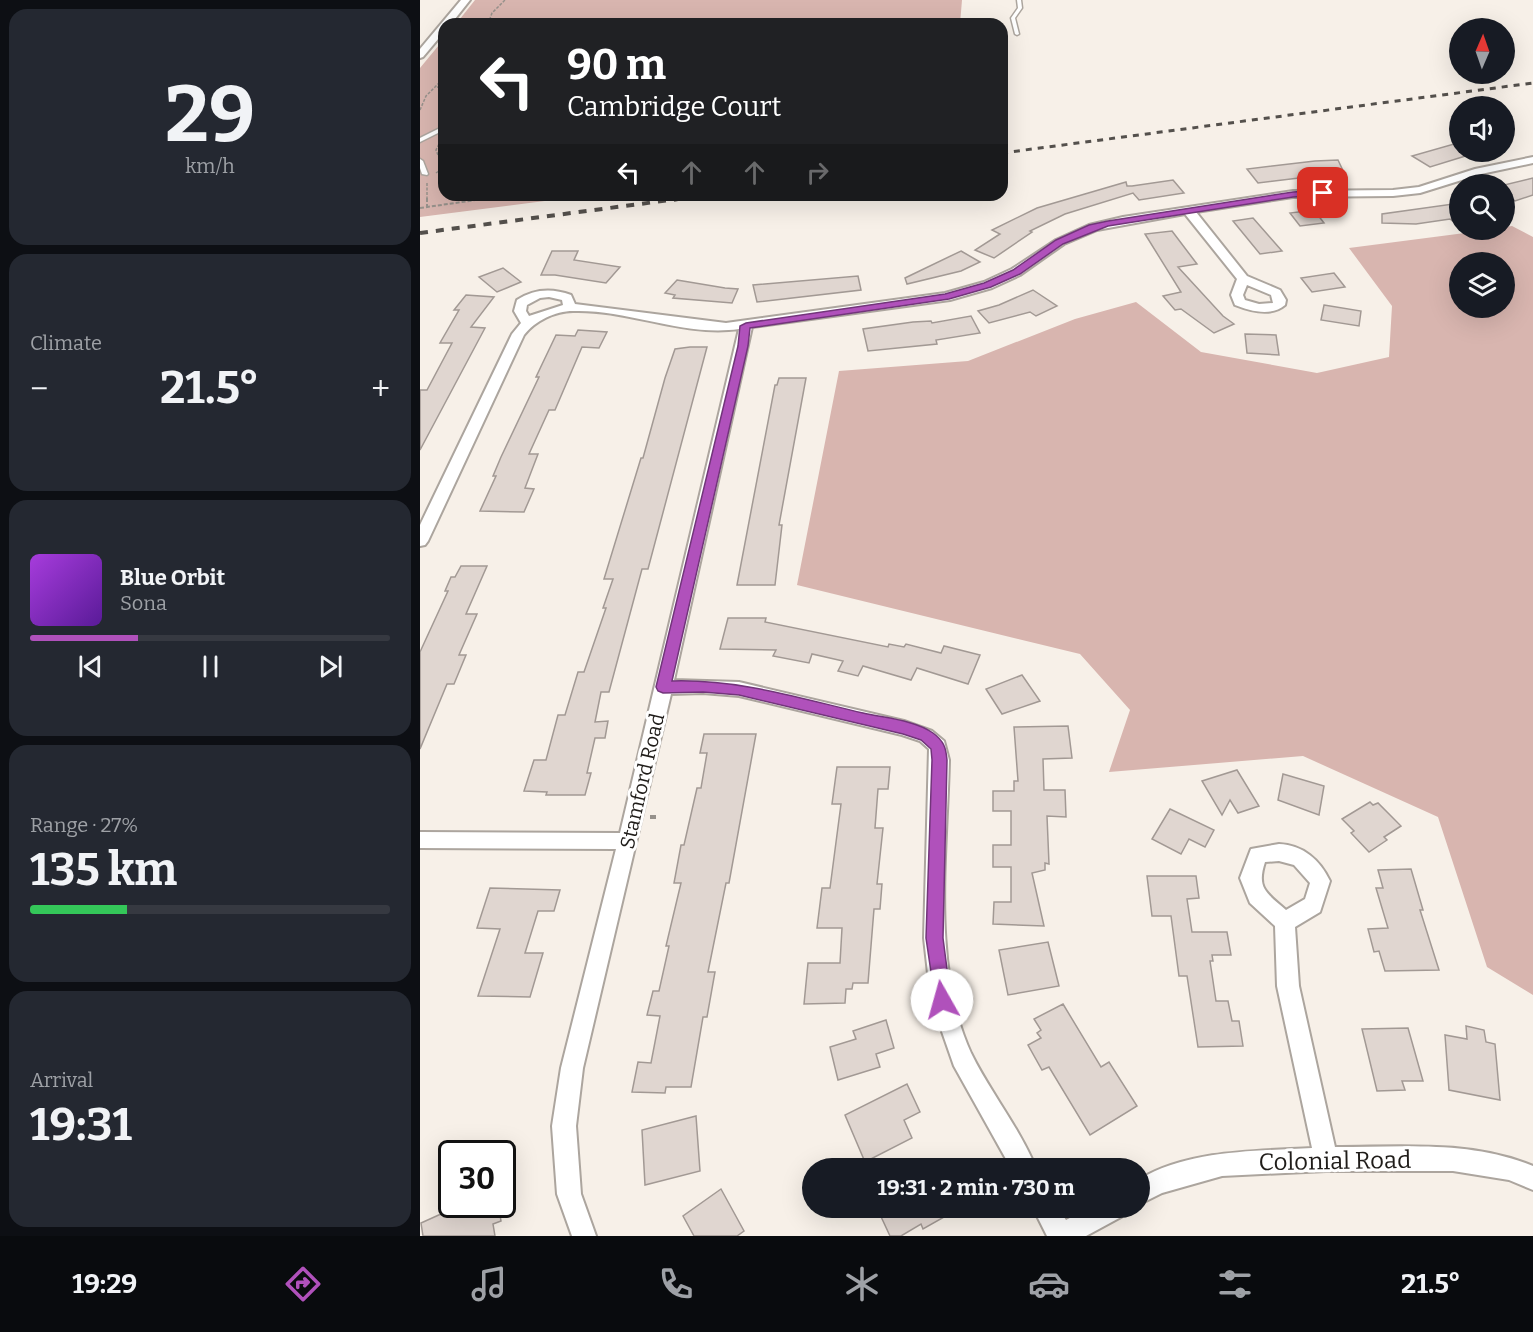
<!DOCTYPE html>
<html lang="en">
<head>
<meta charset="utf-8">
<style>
  :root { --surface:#171b24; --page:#242831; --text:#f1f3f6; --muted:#9ea1a6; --line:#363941; --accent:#b051bb }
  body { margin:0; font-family:Bitter,serif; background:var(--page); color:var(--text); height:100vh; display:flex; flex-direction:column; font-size:22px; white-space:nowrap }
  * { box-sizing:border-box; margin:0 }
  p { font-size:20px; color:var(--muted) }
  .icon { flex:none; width:33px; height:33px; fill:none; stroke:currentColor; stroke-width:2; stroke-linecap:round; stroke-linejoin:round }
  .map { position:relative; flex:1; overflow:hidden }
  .panel { display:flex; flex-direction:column; gap:9px; padding:9px; background:#0d0f14; width:420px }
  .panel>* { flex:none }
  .guide { position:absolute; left:18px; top:18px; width:570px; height:183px; border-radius:18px; box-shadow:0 6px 24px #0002; background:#202124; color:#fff; overflow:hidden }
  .needle { width:39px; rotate:2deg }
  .fabs { position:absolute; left:1029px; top:18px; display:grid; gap:12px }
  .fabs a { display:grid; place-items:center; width:66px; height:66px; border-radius:50%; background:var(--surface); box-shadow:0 6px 24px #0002; font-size:30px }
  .speed { position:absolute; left:18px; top:1140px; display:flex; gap:12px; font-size:30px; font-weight:700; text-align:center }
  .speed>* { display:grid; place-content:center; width:78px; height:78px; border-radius:50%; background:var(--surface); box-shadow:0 6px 24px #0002; line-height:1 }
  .speed .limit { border:3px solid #111; border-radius:9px; background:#fff; color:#111 }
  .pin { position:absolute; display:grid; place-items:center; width:51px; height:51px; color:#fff; margin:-26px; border-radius:12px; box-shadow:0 3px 9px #0006 }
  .me { position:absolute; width:66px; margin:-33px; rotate:353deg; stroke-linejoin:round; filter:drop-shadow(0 0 4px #0008) }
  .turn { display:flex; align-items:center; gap:21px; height:126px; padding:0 30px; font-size:27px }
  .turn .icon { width:78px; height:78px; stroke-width:2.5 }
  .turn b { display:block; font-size:42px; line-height:51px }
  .lanes { display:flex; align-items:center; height:57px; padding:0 30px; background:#0003; justify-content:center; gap:30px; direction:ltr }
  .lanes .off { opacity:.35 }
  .big { font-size:45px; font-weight:700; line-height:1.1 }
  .panel .widget { flex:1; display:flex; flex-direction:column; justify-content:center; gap:9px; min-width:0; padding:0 21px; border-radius:18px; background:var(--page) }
  .panel .dial { align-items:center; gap:0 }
  .dial b { font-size:78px; line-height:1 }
  .song { display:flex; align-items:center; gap:18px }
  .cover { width:72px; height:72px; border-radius:9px; background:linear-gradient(135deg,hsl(280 70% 55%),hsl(270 70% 35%)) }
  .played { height:6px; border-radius:3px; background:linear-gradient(90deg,var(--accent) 30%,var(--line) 30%) }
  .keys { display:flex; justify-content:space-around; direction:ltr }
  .heat { display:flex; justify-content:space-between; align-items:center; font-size:33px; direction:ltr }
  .charge { height:9px; border-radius:4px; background:linear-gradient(90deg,#34c759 27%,var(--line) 0) }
  .trip { position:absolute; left:382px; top:1158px; width:348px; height:60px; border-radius:30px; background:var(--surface); box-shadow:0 6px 24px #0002; font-weight:700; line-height:60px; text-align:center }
  .menu { display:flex; height:96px; justify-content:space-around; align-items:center; background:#090b0e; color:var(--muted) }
  .menu .icon { width:42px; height:42px }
  .menu .current { color:var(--accent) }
  .menu b { font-size:27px; color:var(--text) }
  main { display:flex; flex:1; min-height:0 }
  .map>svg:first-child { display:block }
  .green { fill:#d8b5af; fill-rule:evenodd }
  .building { fill:#e0d6d0; stroke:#a29994; stroke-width:1.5 }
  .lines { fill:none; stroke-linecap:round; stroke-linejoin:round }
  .service-casing { stroke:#aca59e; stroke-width:3 }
  .minor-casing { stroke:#aca59e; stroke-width:4 }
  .path-far2 { stroke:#96918b; stroke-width:1.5; stroke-dasharray:3 1.5; stroke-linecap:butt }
  .path-far1 { stroke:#96918b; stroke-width:2; stroke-dasharray:4 2; stroke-linecap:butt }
  .path { stroke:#96918b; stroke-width:4; stroke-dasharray:6 4; stroke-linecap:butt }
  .service { fill:#fff; fill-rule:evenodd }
  .minor { fill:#fff; fill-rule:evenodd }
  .rail-far1 { stroke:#54504c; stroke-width:3; stroke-dasharray:6 6; stroke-linecap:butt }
  .rail { stroke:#54504c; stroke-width:4; stroke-dasharray:8 8; stroke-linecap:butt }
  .route { fill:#b051bb; stroke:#72357a; stroke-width:1.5 }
  .labels { text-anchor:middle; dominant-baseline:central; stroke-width:6; stroke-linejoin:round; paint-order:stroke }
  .street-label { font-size:20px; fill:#1f1c19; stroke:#fff }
  .near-street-label { font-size:24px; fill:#1f1c19; stroke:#fff }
</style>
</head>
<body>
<main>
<section class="panel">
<div class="widget dial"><b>29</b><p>km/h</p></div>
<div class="widget"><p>Climate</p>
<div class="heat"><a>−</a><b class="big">21.5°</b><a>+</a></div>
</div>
<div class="widget">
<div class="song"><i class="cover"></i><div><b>Blue Orbit</b><p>Sona</p></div></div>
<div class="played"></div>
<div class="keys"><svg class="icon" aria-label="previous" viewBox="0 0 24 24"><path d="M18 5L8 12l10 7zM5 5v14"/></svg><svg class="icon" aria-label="pause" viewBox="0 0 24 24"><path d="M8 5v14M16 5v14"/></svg><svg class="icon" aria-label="next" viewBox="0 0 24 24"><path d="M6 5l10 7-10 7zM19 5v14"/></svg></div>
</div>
<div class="widget"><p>Range · 27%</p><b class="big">135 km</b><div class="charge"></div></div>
<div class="widget"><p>Arrival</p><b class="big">19:31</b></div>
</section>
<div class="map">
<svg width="1113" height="1236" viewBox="0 0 1113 1236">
  <rect width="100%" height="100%" fill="#f7f0e8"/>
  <g class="green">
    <path d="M55,0H542L540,24H36Z"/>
    <path d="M24,39V195H171L0,217V68Z"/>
    <path d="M1092,226L1113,237V995L1067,967L1018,817L883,756L689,772L710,710L660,654L377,585L419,371L548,361L655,319L716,302L781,352L897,373L969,357L972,306L929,248L1068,230H1084L1085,227ZM1040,262H1084V308H1040Z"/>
  </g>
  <g class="building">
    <path d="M1034,144L1040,147V152L1052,154L1010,167L992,156Z"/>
    <path d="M918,160L926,177L879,178L838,183L827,169L895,161Z"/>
    <path d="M1113,178V195L1095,201L1084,195V185Z"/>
    <path d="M753,180L764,193L719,200L713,193L645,214L610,231L612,232L574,258L555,250L580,234L572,230L617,208L706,182L707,186H712Z"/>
    <path d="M1040,203V227L1030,219L996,224L962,223V214Z"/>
    <path d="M894,210L904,223L880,226L870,213Z"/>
    <path d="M833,218L862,251L840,254L813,221Z"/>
    <path d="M752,231L777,264L758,267L803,316L814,324L794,333L761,309L755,310L743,296L761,292L725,234Z"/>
    <path d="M132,251H158L154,260L200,267L186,283L135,275H121Z"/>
    <path d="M541,251L560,262L541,271L487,284L485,278Z"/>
    <path d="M83,268L101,282L77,292L59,277Z"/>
    <path d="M914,273L925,287L892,292L881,278Z"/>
    <path d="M438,276L441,290L337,302L333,285Z"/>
    <path d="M257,280L305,288L318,289L312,303L253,298L255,295L245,293Z"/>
    <path d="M613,290L637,306L616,316L610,312L569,323L558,311L579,305Z"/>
    <path d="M46,295L74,297L51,327L65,328L0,450V390H7L32,343H20L39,310H34Z"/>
    <path d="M904,305L941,311L939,326L901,320Z"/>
    <path d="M551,316L560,333L516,340L517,344L448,351L443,329L493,322L511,321L512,323Z"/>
    <path d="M158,330L187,332L179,348L162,347L135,410H129L109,454H118L105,488L114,489L104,512L60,511L76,476H73L81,457L119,377H116L136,335L155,336Z"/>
    <path d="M825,334L856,335L859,355L827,353Z"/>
    <path d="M270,347H287L228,569H222L189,692H181L175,722L188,721L185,738H175L167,773H171L165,795H126L127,792L104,791L114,760H126L138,715H145L158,672H164L186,608H183L193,579H184L221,458H223L245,378L255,349Z"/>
    <path d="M359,378H386L359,525H362L355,585H317L355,385H357Z"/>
    <path d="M41,566H67L46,614H57L39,655H46L34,684H27L0,749V652L28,591H25L31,577H35Z"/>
    <path d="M308,618H346L345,622L468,647L469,644L484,647L486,644L521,653L524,646L560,655L548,684L497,668L491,680L443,666L438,676L418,671L423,661L392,654L389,663L353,656L356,650L300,649Z"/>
    <path d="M602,675L620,701L582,714L566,689Z"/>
    <path d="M648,726L652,758L623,759L624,790H645L646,817L627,816L629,864L625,863V870L612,873L624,926L573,924L574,902H591V867H573V845H591V811H573V791H594V781H598L594,727Z"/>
    <path d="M284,734H336L309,883H306L288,972H295L287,1017H283L271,1087H246L245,1093L212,1092L218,1062L231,1063L240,1016L227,1015L233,991H239L249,946H246L261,883H254L261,845H264L277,788H281L287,753H280Z"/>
    <path d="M417,767H470L468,789H458L455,828H463L457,884H462L460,909H454L448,983H433L432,989H426L425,1003L384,1004L388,963H420L422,928H397L402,888H410L421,804H412Z"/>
    <path d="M817,770L839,806L818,813L810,800L802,815L782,781Z"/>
    <path d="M863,774L904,786L899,815L858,800Z"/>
    <path d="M950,802L953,805L958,803L981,826L964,837L967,840L949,852L931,833L934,831L922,819Z"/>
    <path d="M750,809L794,830L785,847L769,839L761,854L732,839Z"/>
    <path d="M991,869L1003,910H1000L1019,970L965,971L959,951L954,952L948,929L968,928L956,888H963L958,870Z"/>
    <path d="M727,876H776L779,898L767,899L772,932H807L811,955H792L793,961H790L796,1001H808L812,1021H819L823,1046L778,1047L767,976H759L751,916H732Z"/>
    <path d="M70,888L140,890L134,911H118L105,953H123L110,997L58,996L80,929L57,928Z"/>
    <path d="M628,942L639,986L588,995L579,950Z"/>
    <path d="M643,1004L681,1067L689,1062L717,1106L670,1135L629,1067L622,1070L608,1045L621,1038L617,1033L621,1030L614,1019Z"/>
    <path d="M466,1020L474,1048L456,1054L460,1067L418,1080L410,1047L436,1039L433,1031Z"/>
    <path d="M1046,1026L1064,1030L1066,1042L1075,1044L1080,1100L1029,1090L1025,1035L1047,1039Z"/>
    <path d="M988,1028L1003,1081H982L985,1090L957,1091L942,1029Z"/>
    <path d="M487,1084L500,1112L484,1120L492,1138L445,1162L425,1115Z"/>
    <path d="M276,1116L280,1171L225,1185L222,1130Z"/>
    <path d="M301,1189L324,1231L317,1236H274L263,1216Z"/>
    <path d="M43,1204H78L81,1221L73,1224L75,1236H3L1,1223Z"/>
    <path d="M457,1208H540L503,1229L501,1224L481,1236H470Z"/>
  </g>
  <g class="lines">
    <g class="service-casing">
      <g id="service">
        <path d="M597,0H601L602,8L595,18L599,34L597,35L595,34L591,18L598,8Z"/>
        <path d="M24,126V130L0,142V138Z"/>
        <path d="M0,159L3,161L8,174L7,175L2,174L0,168Z"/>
      </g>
    </g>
    <g class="minor-casing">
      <g id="minor">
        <path d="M41,0H50L31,24H24V32L3,57L0,58V49Z"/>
        <path d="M1113,157V163L1061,174L1000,193L973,196L873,197L776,212L827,276L860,290L866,300L865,305C851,317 830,311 815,305L811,295L817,279L765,214L677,230L644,244L600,275L572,288L530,300L332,327L254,680L319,682L484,721L512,731L524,741L529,760C527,854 511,966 551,1053C570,1092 599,1127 616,1168H591L534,1066L511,1000L504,938L509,749L500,741L482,735L319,696L283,693L251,694L163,1068L156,1126L161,1194L176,1236H152L137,1194L132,1126L141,1068L196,849L0,848V832L200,833L319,329C263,337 208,309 153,311C135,311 115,321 104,335L8,541L5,545L0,546V525L92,334L101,323L94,311L97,300C114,289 132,288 151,295L155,304L306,323L525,293L564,282L592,269L636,240L669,225L703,217L873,191L973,190L999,187L1055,169ZM827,285L851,295L853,303L839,304L825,300L823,295ZM129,297L142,300L143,305L109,316L106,311L107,305L120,298Z"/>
        <path d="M859,844C883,845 900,860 910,881L900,912L875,927L879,986L915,1147C981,1147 1051,1140 1113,1166V1190L1089,1180L1033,1171H906L802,1176L742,1193L720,1204V1179C769,1150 836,1151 892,1148L857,986L855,926L830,903L820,878L831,849ZM859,861L874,865L890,883L885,899L866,910C847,893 836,889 845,862Z"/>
        <path d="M613,1208H638L646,1220L669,1208H704L701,1217L666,1236H627Z"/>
      </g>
    </g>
    <g class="path-far2">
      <path d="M68,24L72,13L85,0"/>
      <path d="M137,24L167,21L184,24"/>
      <path d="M17,87L24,88"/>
      <path d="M0,110L6,96L24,78"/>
      <path d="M16,173L23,168L16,150L19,144"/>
      <path d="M7,183V200"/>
      <path d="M51,200L113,195"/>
    </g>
    <g class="path-far1">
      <path d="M7,198V208"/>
      <path d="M0,208L70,198"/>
    </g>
    <path class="path" d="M230,817H239"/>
    <use href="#service" class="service"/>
    <use href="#minor" class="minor"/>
    <g class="rail-far1">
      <path d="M582,153L1113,83"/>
      <path d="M254,200L290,195"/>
    </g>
    <path class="rail" d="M0,233L265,198"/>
  </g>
  <path class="route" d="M903,190L908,193L907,195L873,197L688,226L643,244L600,274L571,287L529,299L330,328L328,346L252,681C318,679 379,698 443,713C464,718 495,720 513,733C524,741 526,748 527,760L523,938L531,1000L529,1006L522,1009L516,1006L506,938L512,760L511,749L501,740L483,734L319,695L283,692L243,693L238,691L236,687L318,346L320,326L326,323L525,294L564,283L593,270L636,240L669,225L688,221L873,192Z"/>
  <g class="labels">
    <g class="street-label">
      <text transform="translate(222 781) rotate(-77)">Stamford Road</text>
    </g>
    <g class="near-street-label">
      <text transform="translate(915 1161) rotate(-1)">Colonial Road</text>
    </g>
  </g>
</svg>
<div class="fabs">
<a><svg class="needle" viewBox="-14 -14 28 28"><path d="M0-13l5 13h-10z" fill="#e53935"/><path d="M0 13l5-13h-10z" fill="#9ea1a6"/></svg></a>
<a><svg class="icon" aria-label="sound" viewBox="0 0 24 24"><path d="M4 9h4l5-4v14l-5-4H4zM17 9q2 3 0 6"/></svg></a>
<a><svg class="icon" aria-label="search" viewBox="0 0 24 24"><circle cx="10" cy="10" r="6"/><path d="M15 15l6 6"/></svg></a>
<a><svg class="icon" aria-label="layers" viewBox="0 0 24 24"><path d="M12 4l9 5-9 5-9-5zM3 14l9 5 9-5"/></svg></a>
</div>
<div class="speed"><div class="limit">30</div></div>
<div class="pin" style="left:903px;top:193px;background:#d93025"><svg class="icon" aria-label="arrive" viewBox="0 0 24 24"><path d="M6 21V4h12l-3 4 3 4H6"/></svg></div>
<svg class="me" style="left:522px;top:1000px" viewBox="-20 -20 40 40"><circle r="19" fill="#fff"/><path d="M0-13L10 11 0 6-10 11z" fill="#b051bb"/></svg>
<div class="trip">19:31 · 2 min · 730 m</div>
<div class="guide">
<div class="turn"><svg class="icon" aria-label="left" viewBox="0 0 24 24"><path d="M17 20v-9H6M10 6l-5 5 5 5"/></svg><div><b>90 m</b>Cambridge Court</div></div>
<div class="lanes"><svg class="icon" aria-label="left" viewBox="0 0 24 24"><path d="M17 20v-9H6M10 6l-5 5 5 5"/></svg><svg class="icon off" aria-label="ahead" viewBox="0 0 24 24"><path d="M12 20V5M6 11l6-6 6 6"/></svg><svg class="icon off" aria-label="ahead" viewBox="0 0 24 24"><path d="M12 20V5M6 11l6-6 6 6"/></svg><svg class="icon off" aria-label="right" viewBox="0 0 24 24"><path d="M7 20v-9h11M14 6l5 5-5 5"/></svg></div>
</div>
</div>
</main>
<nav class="menu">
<b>19:29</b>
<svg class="icon current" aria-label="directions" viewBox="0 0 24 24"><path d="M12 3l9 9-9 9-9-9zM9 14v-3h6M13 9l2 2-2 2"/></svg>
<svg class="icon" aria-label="music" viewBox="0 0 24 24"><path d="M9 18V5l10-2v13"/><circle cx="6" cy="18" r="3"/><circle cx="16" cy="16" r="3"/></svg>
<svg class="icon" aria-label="phone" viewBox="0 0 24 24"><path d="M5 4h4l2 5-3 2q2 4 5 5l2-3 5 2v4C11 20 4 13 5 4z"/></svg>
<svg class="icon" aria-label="climate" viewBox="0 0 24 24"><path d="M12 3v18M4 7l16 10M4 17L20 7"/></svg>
<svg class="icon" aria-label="car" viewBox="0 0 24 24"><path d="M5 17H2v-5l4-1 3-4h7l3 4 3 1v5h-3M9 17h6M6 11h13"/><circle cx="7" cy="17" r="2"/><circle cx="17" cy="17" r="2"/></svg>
<svg class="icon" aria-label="filters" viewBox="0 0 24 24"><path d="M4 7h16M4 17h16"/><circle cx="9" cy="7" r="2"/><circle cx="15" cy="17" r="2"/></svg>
<b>21.5°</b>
</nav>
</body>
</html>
